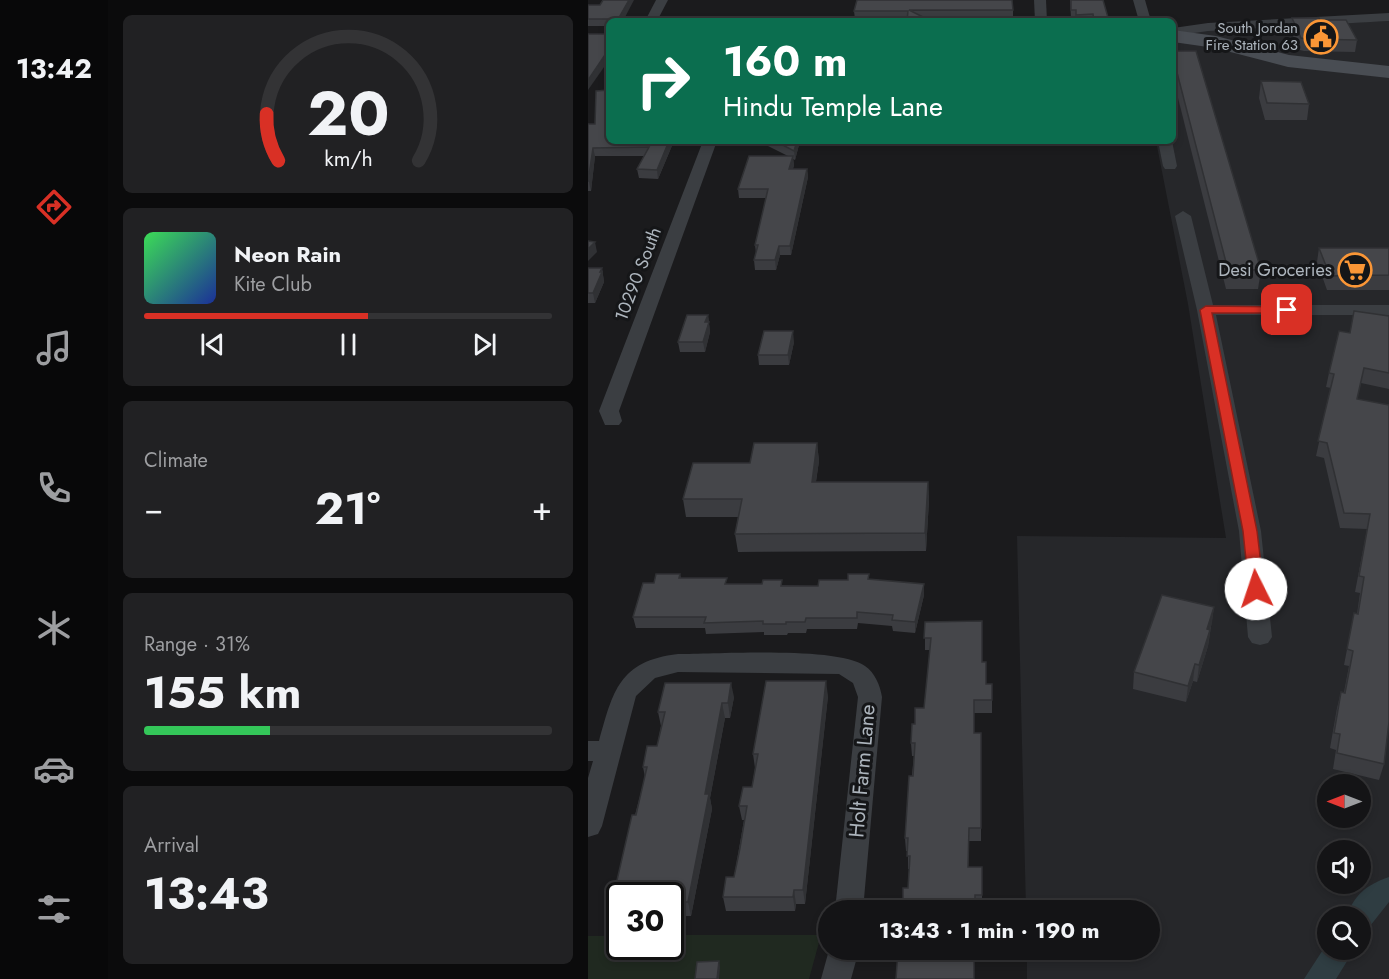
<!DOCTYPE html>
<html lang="en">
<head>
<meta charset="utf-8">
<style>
  :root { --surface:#141416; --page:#212123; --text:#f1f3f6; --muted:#9d9ea1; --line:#333335; --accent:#d93025 }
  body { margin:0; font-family:Jost,sans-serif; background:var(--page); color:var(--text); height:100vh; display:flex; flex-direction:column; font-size:22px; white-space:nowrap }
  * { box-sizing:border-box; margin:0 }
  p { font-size:20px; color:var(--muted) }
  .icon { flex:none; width:33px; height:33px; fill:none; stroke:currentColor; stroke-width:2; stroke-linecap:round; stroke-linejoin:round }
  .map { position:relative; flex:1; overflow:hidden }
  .side { display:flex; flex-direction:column; gap:15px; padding:15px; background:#0b0b0c; width:480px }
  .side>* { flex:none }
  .top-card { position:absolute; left:18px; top:18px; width:570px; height:126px; border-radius:9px; box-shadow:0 3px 9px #0003,0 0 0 2px var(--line); background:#0b6e4f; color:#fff; overflow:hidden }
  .needle { width:39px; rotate:270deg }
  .buttons { position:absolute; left:729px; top:774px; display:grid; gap:12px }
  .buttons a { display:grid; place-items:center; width:54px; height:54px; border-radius:50%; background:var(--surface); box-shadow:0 3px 9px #0003,0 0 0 2px var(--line); font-size:30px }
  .speed { position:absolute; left:18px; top:882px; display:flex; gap:12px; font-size:30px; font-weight:700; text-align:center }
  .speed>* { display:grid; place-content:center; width:78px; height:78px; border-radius:50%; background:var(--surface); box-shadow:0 3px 9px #0003,0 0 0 2px var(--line); line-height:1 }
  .speed .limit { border:3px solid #111; border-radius:9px; background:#fff; color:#111 }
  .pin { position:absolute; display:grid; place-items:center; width:51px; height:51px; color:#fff; margin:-26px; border-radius:12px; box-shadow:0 3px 9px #0006 }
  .me { position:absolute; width:66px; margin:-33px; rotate:356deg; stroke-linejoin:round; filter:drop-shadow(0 0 4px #0008) }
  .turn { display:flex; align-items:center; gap:21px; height:126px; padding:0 18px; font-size:27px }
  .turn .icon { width:78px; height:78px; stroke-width:2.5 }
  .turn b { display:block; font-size:42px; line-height:51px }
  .big { font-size:45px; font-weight:700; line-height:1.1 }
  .side .card { flex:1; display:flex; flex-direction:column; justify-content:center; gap:9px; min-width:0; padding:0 21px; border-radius:9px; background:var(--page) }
  .side .dial { align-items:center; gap:0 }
  .dial svg { height:156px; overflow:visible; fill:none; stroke:var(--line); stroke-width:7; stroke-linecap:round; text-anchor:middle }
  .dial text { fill:var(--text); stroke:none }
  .song { display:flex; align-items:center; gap:18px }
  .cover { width:72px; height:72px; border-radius:9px; background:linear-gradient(135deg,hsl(130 70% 55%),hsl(230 70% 35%)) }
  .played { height:6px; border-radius:3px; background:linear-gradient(90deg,var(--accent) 55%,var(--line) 55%) }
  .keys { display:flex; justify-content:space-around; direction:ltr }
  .heat { display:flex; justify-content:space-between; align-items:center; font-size:33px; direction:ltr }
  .charge { height:9px; border-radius:4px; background:linear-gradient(90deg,#34c759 31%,var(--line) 0) }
  .trip { position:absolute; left:230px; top:900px; width:342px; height:60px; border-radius:30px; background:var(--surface); box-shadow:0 3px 9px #0003,0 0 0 2px var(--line); font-weight:700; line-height:60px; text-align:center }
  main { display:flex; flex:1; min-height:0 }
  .tabs { display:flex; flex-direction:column; width:108px; justify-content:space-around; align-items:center; background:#080809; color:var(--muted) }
  .tabs .icon { width:42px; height:42px }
  .tabs .current { color:var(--accent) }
  .tabs b { font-size:27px; color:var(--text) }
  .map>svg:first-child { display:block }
  .built { fill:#26272a; fill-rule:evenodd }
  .green { fill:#202920 }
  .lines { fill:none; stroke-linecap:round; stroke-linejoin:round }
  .canal { fill:#2f3d42; fill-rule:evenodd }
  .street { fill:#3b3e42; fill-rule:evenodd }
  .secondary { fill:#494d53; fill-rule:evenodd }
  .wall { fill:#3b3c40 }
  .shaded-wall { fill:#303134 }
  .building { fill:#45464a; stroke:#303134; stroke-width:1.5 }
  .route { fill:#d93025; stroke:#8d1f18; stroke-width:1.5 }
  .labels { text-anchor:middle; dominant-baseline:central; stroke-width:6; stroke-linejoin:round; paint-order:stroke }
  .far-poi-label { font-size:15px; fill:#adb5bd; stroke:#151618; text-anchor:end }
  .poi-label { font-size:18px; fill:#adb5bd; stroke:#151618; text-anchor:end }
  .street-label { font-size:18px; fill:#adb5bd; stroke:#151618 }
  .near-street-label { font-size:21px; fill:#adb5bd; stroke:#151618 }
</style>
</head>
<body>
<main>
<nav class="tabs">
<b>13:42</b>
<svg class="icon current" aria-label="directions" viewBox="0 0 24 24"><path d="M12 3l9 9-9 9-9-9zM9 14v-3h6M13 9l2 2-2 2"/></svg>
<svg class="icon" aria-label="music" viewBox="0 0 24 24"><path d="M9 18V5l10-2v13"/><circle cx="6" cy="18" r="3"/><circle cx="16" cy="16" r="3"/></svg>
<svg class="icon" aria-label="phone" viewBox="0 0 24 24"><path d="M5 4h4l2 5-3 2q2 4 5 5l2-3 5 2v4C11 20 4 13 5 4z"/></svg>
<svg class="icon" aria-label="climate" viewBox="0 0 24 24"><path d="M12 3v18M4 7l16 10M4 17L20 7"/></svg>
<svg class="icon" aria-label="car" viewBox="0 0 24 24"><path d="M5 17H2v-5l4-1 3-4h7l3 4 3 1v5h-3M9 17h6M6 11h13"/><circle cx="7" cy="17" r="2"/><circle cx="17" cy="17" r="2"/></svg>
<svg class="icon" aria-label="filters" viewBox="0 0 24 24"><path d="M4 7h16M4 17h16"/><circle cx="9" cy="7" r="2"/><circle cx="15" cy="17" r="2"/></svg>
</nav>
<section class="side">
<div class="card dial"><svg viewBox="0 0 100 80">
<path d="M14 69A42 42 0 1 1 86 69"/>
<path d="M14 69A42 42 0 0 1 8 45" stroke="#d93025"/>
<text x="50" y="56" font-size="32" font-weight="700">20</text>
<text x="50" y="72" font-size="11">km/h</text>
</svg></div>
<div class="card">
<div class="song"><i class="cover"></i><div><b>Neon Rain</b><p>Kite Club</p></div></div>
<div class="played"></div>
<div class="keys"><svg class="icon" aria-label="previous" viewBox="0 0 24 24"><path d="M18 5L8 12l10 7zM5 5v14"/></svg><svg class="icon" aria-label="pause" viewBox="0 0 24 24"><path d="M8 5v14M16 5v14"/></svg><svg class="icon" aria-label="next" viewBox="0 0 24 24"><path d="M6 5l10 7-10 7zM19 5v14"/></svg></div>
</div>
<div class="card"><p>Climate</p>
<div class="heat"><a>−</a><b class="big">21°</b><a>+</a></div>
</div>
<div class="card"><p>Range · 31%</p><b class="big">155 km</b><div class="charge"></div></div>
<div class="card"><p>Arrival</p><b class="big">13:43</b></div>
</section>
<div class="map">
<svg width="801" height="979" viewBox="0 0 801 979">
  <rect width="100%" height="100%" fill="#1b1b1d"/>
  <path class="built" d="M801,21V979H439V950H561V910H438L429,536L638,538L600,304L568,141H585V30ZM740,784H772V818H740ZM740,850H772V884H740ZM740,916H772V950H740Z"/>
  <path class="green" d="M83,935H233L221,979H0V936H31L32,946H82Z"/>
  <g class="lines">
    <g class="canal">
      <path d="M801,877V902L782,926L772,929V916H758C768,894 778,885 801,877Z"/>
      <path d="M740,942V950H766L748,979H716Z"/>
    </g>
    <g class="street">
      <path d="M68,0H80L69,21H57Z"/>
      <path d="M446,0H458L459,21H447Z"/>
      <path d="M545,0H557L563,21H551Z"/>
      <path d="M801,13V21L620,31L585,36V28L620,23Z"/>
      <path d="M115,141H129L31,411L34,421L31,425H17L11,411Z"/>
      <path d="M570,141H584L589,166L587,169H577L575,166Z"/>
      <path d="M595,211L603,216L625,305H801V315H628L673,531L684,637L680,643L672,645L664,643L660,637L651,531L609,310L587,216Z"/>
      <path d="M90,654C128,654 250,646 277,666C287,673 292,685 294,697L275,910H247L270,697L265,683L251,674L90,672L67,678L48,696L14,826L10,834L0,837V778L5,761H0V741H11C25,691 31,661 90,654Z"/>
      <path d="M241,950H271L263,979H233Z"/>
    </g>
    <path class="secondary" d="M585,30L628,36L701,55L801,66V78L700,67L627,48L585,42Z"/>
  </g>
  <g class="wall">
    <path d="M482,0H515L521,21H488L487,18H483Z"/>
    <path d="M0,5L35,21L21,26H0Z"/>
    <path d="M425,10V18H337L319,19H267L266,11Z"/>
    <path d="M704,18L769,40L767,52L716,51L712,50L702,30Z"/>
    <path d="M585,51L673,270L670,289H638L585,78Z"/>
    <path d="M673,81L721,104L719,120H677L671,98Z"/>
    <path d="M0,124L21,141H86L70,179L51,178L49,169L57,156H7L3,191H0Z"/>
    <path d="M170,141H212L207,160L205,159L206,165L205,169H219L220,177L203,255H192L188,270H167L166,260L168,253L167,245L178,198H151L150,189L200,156Z"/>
    <rect x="233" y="141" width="89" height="5"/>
    <path d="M731,248H801V290H739L729,262Z"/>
    <path d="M0,268H14L16,282L7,303H0Z"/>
    <path d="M120,315L122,332L117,352H92L90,342Z"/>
    <path d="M801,316V389L773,383L769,399L801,405L796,764L791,780L745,769L748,750L742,748L749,708L753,692H756L761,666L756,665L766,613L769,614L772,593L767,592L779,529L752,528L736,458L728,456L743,388L738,387L741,373L762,333Z"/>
    <path d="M206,342L201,365H171L170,355Z"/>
    <path d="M229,443L231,461L228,482H340L341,500L338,551L150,552L147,534L150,517H98L95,499L162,463Z"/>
    <path d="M92,574L93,578L140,584L230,586L260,580L281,574V579L336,584V595L327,633L305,631L304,626L270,623L269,629H219L218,633H200L199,635H176V632L118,634L117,628H48L45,617Z"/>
    <path d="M626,607L620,646L609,682L605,681L598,702L545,689L546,672Z"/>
    <path d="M337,622L394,662L398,684H404V713H386V733H393V841H381L380,867H394V908H387L320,888L321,869H320V851H318L317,838L326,756H324L323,743L327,724L336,708L342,650H337Z"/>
    <path d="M240,696L217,904H208L207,911H138L135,897L146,877L156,820H154L151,806L164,787L167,768L165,754Z"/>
    <path d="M146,697L142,718H137L122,798L124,809L103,916H82V896H32V917H29L24,902L57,777L55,767L69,746L73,726L70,712Z"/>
  </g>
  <g class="shaded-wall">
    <path d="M41,0H46L35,21H29Z"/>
    <path d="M21,49V60L0,90V80Z"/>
    <path d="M81,141H86L70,179L69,170Z"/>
    <path d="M209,141H212L207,160L206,151Z"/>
    <path d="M5,148L7,156L3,191L1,182Z"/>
    <path d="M205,156L206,165L202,177L201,169Z"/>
    <path d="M219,169L220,177L203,255L202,246Z"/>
    <path d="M7,242L9,252L0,261V249Z"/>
    <path d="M191,246L192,255L188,270L187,260Z"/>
    <path d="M14,268L16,282L7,303L5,293Z"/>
    <path d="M120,315L122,332L117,352L115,342L117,322Z"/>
    <path d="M205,331L206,342L201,365L200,355Z"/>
    <path d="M229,443L231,461L225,500L224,482Z"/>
    <path d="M340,482L341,500L338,551L337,533Z"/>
    <path d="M336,584V595L327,633V622Z"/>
    <path d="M626,607L624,623L617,645L619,629Z"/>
    <path d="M622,630L620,646L609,682L611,665Z"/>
    <path d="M607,664L605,681L598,702L600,686Z"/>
    <path d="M238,681L240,696L217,904L215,890Z"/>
    <path d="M143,683L146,697L142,718L140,703Z"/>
    <path d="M134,703L137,718L122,798L124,809L103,916L100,902L117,794Z"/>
    <path d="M206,890L208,904L207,911L205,897Z"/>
    <path d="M131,961L132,967L131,979H129Z"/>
  </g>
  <g class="building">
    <path d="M15,0H41L29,21H21V19H0V5H12Z"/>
    <path d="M269,0H424L425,10H321L343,21H319L320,11H266Z"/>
    <path d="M483,0H515L521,21H506L505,14L488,15V10H483Z"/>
    <path d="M704,18H731L732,20H758L769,40L718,39L713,38Z"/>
    <path d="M0,34H21V36L19,39H21V49L0,80Z"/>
    <path d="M585,51H608L673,270H640L585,57Z"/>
    <path d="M673,81L713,82L721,104L679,103Z"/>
    <path d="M21,90V141H81L69,170L49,169L61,147L5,148L0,182V124H7L8,91Z"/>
    <path d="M187,141H209L206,151Z"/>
    <path d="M161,156H205L201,169H219L202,246H191L187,260H166L170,245H167L180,189H150Z"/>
    <path d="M0,241L7,242L0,249Z"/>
    <path d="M731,248H801V275L742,276Z"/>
    <path d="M0,268H14L12,272H14L5,293H0Z"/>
    <path d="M766,311L801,316V373L776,368L769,399L801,405V722L796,764L749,753L752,734L746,733L753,692L757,693L765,651L759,649L766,613L770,614L776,577L771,576L782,514L756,513L739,443L730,441L746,374L741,373L751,331L762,333Z"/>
    <path d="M99,315H120L117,322H121L115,342H90Z"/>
    <path d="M176,331H205L200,355H170Z"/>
    <path d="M166,443H229L224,482H340L337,533L147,534L154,499H95L105,463H162Z"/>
    <path d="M68,574H92L91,578H139L137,584H174L175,580H194L193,586H230L231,580H260V574H281L280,579L336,584L327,622L304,620L305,615L269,612V618H218L217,622H198V624H175V621L116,623L118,617H45L55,583H66Z"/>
    <path d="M574,595L626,607L619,629L622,630L611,665L607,664L600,686L546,672Z"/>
    <path d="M394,621V662H398V684H404V700H386V733H393V828H381L380,867H394V895H387V910H315V888H320L322,856H319L320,838H317L321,776H325L327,743H323L324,724H327V708H336L343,638H336L337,622Z"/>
    <path d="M178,681H238L215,890H206L205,897H135L138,877H146L152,848L159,806H151L155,787H164L170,754H165Z"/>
    <path d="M77,683H143L140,703H134L117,794H121L100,902H82V896H32V902H24L44,815H48L59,767H55L59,746H69L77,712H70Z"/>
    <path d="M310,950H386V979H308Z"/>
    <path d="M131,961L129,979H107L109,962Z"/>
  </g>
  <path class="route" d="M618,306L699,307L705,310L699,313H624L669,531L676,589L668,594L661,589L655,531L612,310Z"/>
  <defs>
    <g id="civic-ring" transform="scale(1.725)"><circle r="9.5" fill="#151618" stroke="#fa9636" stroke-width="1.5"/><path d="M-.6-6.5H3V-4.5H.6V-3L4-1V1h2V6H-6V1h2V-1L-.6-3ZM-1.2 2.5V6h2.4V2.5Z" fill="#fa9636"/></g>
    <g id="supermarket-ring" transform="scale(1.725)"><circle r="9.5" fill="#151618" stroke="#fa9636" stroke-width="1.5"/><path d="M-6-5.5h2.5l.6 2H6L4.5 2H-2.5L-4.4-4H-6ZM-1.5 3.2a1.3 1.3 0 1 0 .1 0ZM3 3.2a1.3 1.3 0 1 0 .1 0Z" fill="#fa9636"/></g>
  </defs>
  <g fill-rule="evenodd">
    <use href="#civic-ring" x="733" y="37"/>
    <use href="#supermarket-ring" x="767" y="270"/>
  </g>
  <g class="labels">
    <g class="far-poi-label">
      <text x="710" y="28">South Jordan<tspan x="710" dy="17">Fire Station 63</tspan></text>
    </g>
    <g class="poi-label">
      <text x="744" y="270">Desi Groceries</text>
    </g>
    <g class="street-label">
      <text transform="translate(50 274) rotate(-69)">10290 South</text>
    </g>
    <g class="near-street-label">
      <text transform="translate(274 771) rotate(-85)">Holt Farm Lane</text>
    </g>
  </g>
</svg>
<div class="buttons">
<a><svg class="needle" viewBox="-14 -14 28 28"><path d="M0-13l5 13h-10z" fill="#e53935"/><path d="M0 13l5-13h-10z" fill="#9d9ea1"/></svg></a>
<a><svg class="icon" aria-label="sound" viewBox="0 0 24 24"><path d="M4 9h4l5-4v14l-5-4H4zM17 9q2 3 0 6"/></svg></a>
<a><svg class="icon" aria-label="search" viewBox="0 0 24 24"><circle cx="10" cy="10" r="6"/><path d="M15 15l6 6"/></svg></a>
</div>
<div class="speed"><div class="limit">30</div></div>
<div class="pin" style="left:699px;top:310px;background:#d93025"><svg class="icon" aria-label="arrive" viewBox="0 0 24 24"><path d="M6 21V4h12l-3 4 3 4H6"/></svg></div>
<svg class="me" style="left:668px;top:589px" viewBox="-20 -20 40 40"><circle r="19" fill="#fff"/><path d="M0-13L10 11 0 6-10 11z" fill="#d93025"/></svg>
<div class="trip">13:43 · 1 min · 190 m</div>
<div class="top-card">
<div class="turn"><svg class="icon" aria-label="right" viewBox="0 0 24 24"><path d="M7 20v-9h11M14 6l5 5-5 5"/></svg><div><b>160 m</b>Hindu Temple Lane</div></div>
</div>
</div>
</main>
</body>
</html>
